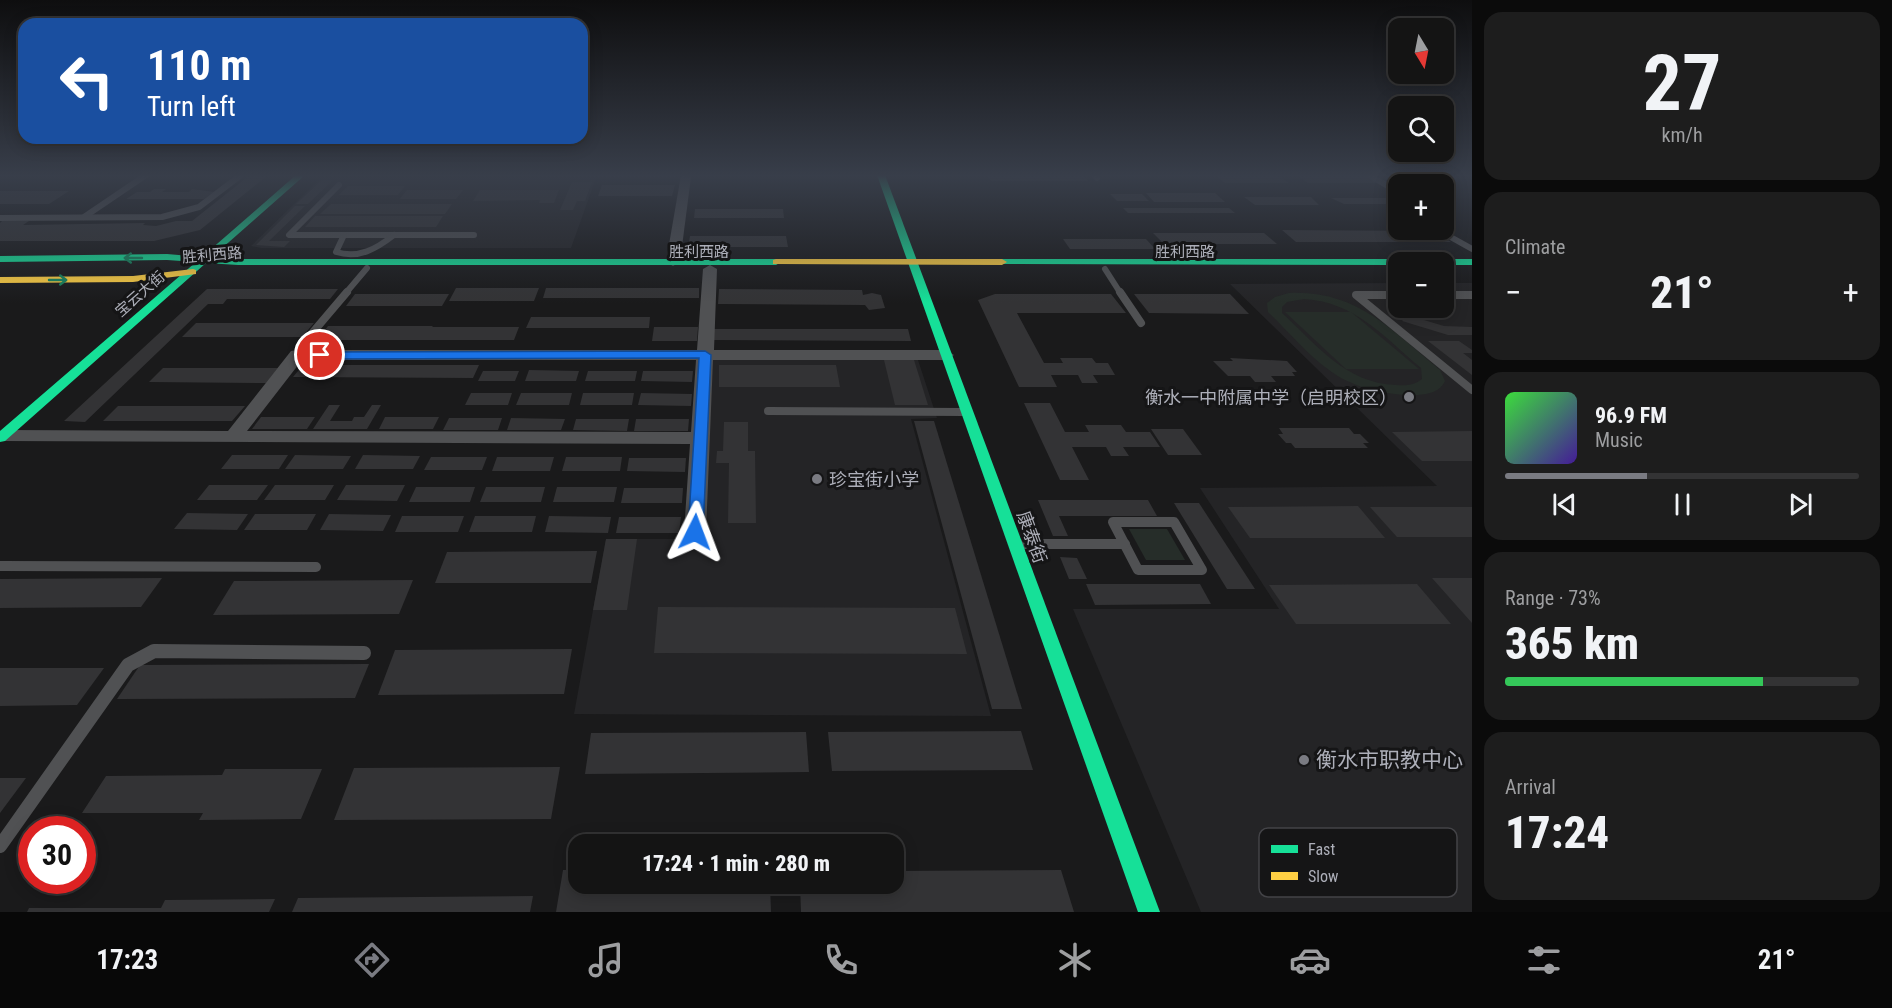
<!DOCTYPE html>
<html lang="en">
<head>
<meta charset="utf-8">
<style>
  :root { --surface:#141414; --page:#1d1d1d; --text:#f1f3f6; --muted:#9d9ea0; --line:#333334; --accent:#7a7b82 }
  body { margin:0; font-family:"Roboto Condensed","Noto Sans SC",sans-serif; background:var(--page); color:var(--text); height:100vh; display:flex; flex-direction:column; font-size:22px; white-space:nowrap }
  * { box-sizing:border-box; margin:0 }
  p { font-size:20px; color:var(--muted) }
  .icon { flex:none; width:33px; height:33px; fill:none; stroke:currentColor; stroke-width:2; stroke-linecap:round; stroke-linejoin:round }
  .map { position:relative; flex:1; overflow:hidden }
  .details { display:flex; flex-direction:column; gap:12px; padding:12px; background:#0b0b0b; width:420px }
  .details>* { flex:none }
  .hud { position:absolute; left:18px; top:18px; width:570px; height:126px; border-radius:18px; box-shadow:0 3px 15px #0003,0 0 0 2px var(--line); background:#1a4fa0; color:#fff; overflow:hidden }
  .needle { width:39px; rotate:170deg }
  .tools { position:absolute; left:1388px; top:18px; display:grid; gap:12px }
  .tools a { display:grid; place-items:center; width:66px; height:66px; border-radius:12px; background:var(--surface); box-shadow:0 3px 15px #0003,0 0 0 2px var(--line); font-size:30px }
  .speed { position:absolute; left:18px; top:816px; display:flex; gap:12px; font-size:30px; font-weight:700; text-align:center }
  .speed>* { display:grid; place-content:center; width:78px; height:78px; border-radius:50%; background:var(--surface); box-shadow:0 3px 15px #0003,0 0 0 2px var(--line); line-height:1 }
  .speed .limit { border:9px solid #d22; background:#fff; color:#111 }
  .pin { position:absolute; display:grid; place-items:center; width:51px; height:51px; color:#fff; margin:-26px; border:3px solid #fff; border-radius:50%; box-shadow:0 2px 6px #0007 }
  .me { position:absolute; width:66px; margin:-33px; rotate:3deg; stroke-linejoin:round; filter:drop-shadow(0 0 4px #0008) }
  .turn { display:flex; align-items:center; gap:21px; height:126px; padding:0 30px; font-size:27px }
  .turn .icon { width:78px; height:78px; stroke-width:2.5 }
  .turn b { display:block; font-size:42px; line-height:51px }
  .big { font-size:45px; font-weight:800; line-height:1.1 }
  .details .widget { flex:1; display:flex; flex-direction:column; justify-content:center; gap:9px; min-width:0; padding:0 21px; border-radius:18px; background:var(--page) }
  .details .dial { align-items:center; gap:0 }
  .dial b { font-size:78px; line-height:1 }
  .song { display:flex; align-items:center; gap:18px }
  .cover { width:72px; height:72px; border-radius:9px; background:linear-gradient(135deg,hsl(120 70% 55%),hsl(260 70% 35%)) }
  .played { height:6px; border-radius:3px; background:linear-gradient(90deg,var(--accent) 40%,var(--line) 40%) }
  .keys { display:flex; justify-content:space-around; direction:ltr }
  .heat { display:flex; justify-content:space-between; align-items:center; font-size:33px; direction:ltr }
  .charge { height:9px; border-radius:4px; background:linear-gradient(90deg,#34c759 73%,var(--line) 0) }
  .trip { position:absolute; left:568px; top:834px; width:336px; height:60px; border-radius:18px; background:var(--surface); box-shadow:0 3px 15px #0003,0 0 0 2px var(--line); font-weight:800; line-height:60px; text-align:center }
  .tabs { display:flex; height:96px; justify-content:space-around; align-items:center; background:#080808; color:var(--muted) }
  .tabs .icon { width:42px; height:42px }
  .tabs .selected { color:var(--accent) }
  .tabs b { font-size:27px; color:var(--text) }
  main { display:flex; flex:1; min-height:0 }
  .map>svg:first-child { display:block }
  .built { fill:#242426 }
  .green { fill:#262d29; fill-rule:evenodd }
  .building { fill:#333335 }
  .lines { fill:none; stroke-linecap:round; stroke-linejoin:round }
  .lane-far3 { stroke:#505153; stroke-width:6 }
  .lane-far2 { stroke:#505153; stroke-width:8 }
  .lane-far1 { stroke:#505153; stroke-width:10 }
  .lane { stroke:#505153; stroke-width:14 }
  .street { fill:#505153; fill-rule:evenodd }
  .fast { fill:#16e098; fill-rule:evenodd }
  .slow { fill:#ffcf43; fill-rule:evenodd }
  .oneway { stroke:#16855e }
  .route { fill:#1a73e8; stroke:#114b97; stroke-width:1.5 }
  .poi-dot { fill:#7a7b82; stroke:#151516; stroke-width:2 }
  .labels { text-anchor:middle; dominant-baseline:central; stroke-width:6; stroke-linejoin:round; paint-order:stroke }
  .far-street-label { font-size:15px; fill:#adafb9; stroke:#151516 }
  .poi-label { font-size:18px; fill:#adafb9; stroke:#151516; text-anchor:end }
  .street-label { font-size:18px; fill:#adafb9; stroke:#151516 }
  .near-poi-label { font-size:21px; fill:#adafb9; stroke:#151516; text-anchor:start }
  .key { fill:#151516; stroke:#434347; stroke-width:1.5 }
  .key-label { font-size:16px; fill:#adafb9 }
</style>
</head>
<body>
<main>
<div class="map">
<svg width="1472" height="912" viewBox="0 0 1472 912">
  <rect width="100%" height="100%" fill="#1a1a1b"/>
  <g class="built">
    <path d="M321,178H596L571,248H261L251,246Z"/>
    <path d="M1398,283V308H1443V283H1472V912H1201L1073,609H1279L1200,488L1437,486L1230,284Z"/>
    <path d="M713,359L918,360L937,418L911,419L991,716L574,714L606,539H704Z"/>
  </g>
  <g class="green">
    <path d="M1289,293C1357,290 1391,330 1440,370L1445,381C1440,392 1429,394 1418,395C1389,396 1352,388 1329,370C1307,354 1288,331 1268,312L1267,303L1275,297ZM1304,299C1355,302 1384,337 1421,368L1422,379C1415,385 1406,386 1396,385C1345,383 1317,345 1282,313V307L1287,302Z"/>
    <path d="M1285,312H1351L1419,369H1346Z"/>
    <path d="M1129,529H1167L1185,560H1146Z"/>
  </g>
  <g class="building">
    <path d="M250,175H268L200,230L154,241H0V223L2,221H29L23,225L145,223L143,225L156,226L176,221H192Z"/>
    <rect x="539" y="175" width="136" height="2"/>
    <path d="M987,175H1083L1088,181H991Z"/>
    <path d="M1216,176H1279L1289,183H1225Z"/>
    <path d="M1298,176H1366L1378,183H1308Z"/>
    <path d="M322,180H333L308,204H296Z"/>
    <path d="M572,182H592L585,201H577L573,210H560Z"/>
    <path d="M602,185H675L672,196H598Z"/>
    <path d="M348,186H405L398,195H339Z"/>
    <path d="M154,189H166L162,192H189L192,189L214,192L204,199H126L137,192H150Z"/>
    <path d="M407,190H463L456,199H400Z"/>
    <path d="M480,190H559L554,203H539L540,200L473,201Z"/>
    <path d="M0,191H69L49,204H0Z"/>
    <path d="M1146,193H1215L1225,202H1154Z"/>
    <path d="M1110,194H1142L1149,201H1117Z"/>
    <path d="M1244,197H1311L1319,205H1255Z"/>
    <path d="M1331,198H1398V204H1344Z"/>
    <path d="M331,204H452L445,214H320Z"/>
    <path d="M295,206H305L269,241H290L284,247L256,245Z"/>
    <path d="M1123,208H1229L1235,213H1128Z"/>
    <path d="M695,209H783L784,218H694Z"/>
    <path d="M315,216H443L436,227H305Z"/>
    <path d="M1282,230L1433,231L1451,242H1296Z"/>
    <path d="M1153,233H1264L1277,244H1164Z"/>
    <path d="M690,236H786L788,247H688Z"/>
    <path d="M1063,239H1146L1155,249H1070Z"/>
    <path d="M456,288H539L534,301H449Z"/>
    <path d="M546,288H699V298H543Z"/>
    <path d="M207,289H338L330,299H227L223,304H208L85,422L64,421Z"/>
    <path d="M719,289L862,290L863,295L872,293L881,295L885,308L869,310L865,305L718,304Z"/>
    <path d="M355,294H449L442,306H346Z"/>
    <path d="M995,294H1111L1126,313H1017L1044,363H1063L1060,358H1092L1096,363H1108L1115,375H1093L1098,383H1082L1078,375H1051L1057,387H1019L978,300Z"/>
    <path d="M1134,294H1230L1249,314L1149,313Z"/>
    <path d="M1407,315L1444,326L1472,327V335H1448L1402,321Z"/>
    <path d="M531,317H650L649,328H526Z"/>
    <path d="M196,323H314L302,337H182Z"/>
    <path d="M328,326H433L432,327H519L514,340H317Z"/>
    <path d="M654,327H698L697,341H652Z"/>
    <path d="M714,329H908L911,341L714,340Z"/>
    <path d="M1428,341H1459L1472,350V353H1463L1472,360V375Z"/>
    <path d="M1230,358L1287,361L1297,372H1292L1295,376H1271L1276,382H1255L1250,376H1228L1213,361H1233Z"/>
    <path d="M884,360H914L928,405H895Z"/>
    <path d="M303,365H479L473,378L293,377Z"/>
    <path d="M719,365H836L840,387H719Z"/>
    <path d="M163,368H278L266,383L149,382Z"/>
    <path d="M529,370L579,371L576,381H525Z"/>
    <path d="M483,371H519L515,381H478Z"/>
    <path d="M588,371H637L635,381H585Z"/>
    <path d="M643,371H693L692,382L641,381Z"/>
    <path d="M471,393H512L508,405H465Z"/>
    <path d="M521,393H572L569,405H516Z"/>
    <path d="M583,393H634L632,405H580Z"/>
    <path d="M641,393L692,394L691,406L638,405Z"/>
    <path d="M1024,403H1050L1065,432H1089L1085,425H1121L1126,432H1150L1160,447H1123L1129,456H1111L1106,447H1072L1089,480H1060Z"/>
    <path d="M329,405H340L330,421H352L354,417H364L372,405H381L367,429H313Z"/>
    <path d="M118,406H245L232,421H103Z"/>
    <path d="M261,417H315L307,429H252Z"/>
    <path d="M385,417H439L433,429H379Z"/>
    <path d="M449,418H502L498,430H443Z"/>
    <path d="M511,418L565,419L561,430H507Z"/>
    <path d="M576,419H629L627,431L573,430Z"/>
    <path d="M636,419H689L688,431H634Z"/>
    <path d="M914,421H934L1022,709H992Z"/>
    <path d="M724,422H748V451H755L756,523H728L729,463H716L717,451H723Z"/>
    <path d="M1279,428H1349L1354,434H1360L1369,443H1363L1368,448H1295L1291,443H1286L1278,434H1283Z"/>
    <path d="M1151,429H1183L1202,455H1168Z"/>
    <path d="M1472,431V461H1422L1392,432Z"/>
    <path d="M232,455H288L279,469H221Z"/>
    <path d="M295,455L351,456L343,469H285Z"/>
    <path d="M363,455L420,456L413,469H355Z"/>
    <path d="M431,457H487L482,470H424Z"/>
    <path d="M497,457H554L550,471H492Z"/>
    <path d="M566,457H622L620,471H562Z"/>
    <path d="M629,458H686L685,472L627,471Z"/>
    <path d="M209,485H268L257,500H197Z"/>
    <path d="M275,485H334L325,500H264Z"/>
    <path d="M346,485H405L397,501L337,500Z"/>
    <path d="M416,487H475L470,502H409Z"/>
    <path d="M486,487H545L541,502H480Z"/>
    <path d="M557,487H617L614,502H553Z"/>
    <path d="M624,488H683L682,503H621Z"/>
    <path d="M1038,500H1148L1157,516H1059L1068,536H1053Z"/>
    <path d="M1174,503H1199L1255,589H1227Z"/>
    <path d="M1358,506L1385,538H1250L1228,507Z"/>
    <path d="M1370,507H1472V537H1397Z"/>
    <path d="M187,513L248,514L237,530L174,529Z"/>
    <path d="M255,514H316L307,530H244Z"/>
    <path d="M329,514L391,515L383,531L320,530Z"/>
    <path d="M402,516H464L458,532H395Z"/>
    <path d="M475,516H536L532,532H469Z"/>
    <path d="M549,516L611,517L608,533L545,532Z"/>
    <path d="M619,517H681L679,533H616Z"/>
    <path d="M606,539H637L627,610H593Z"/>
    <path d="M597,551L591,583H435L447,552Z"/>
    <path d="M1060,557L1077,558L1087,579H1069Z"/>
    <path d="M162,578L141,607L0,608V579Z"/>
    <path d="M1432,578H1472V623Z"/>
    <path d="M413,580L399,614L213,615L234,581Z"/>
    <path d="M1086,584H1200L1211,604L1095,605Z"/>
    <path d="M1417,584L1451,624H1296L1269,585Z"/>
    <path d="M658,607L955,608L967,654L654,653Z"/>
    <path d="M572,649L564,694L378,695L395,650Z"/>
    <path d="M369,664L355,698L117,699L140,665Z"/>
    <path d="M0,668H104L77,705L0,706Z"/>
    <path d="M1021,731L1033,770L832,771L828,732Z"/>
    <path d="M806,732L809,772L585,774L591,733Z"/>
    <path d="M560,767L551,819L334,820L354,768Z"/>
    <path d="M225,769H322L301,819L199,820L203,813H82L106,776L222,775Z"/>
    <path d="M0,778H26L0,813Z"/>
    <path d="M563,870H579V884H770L771,912H556Z"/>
    <path d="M1061,870L1074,912H801L800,884H894V871Z"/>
    <path d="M533,896L530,912H292L298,898Z"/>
    <path d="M275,899L269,912H27L29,908H161L165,900Z"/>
  </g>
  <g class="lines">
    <g class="lane-far3">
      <path d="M1094,175L1097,178"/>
      <path d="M1369,175L1398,192"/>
      <path d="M339,185L289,235H474"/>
      <path d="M84,217L146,175"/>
      <path d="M0,218L162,217L199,207L241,175"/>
      <path d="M1438,230L1472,249"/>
      <path d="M344,235L336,252C359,259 376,249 394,235"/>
      <path d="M1105,269L1121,294"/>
      <path d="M345,294L367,268"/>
    </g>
    <g class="lane-far2">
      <path d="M1120,292L1141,323"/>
      <path d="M1398,295H1356L1472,390"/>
      <path d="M1443,295H1472"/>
      <path d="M302,345L347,292"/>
      <path d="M768,411L965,412"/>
    </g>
    <g class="lane-far1">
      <path d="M1113,522H1174L1202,570H1138Z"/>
      <path d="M1020,544H1125"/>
      <path d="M0,566L316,567"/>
    </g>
    <path class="lane" d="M0,846L128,665L154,651L364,653"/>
    <g class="street">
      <path d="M681,175L691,177L680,262L673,266L666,262Z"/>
      <path d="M710,265L717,269L714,350H946L954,355L946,360H713L706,532L703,537L695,540L687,537L684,532L690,444L0,441V431L3,430L228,431L291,351L297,350H697L703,269ZM302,360H696L691,432L247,431Z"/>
    </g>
    <g class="fast">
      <path d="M296,175H305L212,257L238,259H776L781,262L776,265H238L206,263L5,441L0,442V431L196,262L167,260L0,262V256L167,254L202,257Z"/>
      <path d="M877,175H885L1160,912H1138Z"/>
      <path d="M1002,259H1472V265H1443V262H1398V265L999,264V260Z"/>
    </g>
    <g class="slow">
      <path d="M776,259H1002L1007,262L1002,265L773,264V260Z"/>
      <path d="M193,269L196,270V274L133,282L0,283V277L133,276Z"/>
    </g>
  </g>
  <defs><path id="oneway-shaft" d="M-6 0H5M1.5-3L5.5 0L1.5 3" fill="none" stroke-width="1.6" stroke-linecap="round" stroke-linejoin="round" transform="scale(1.5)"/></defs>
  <g class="oneway">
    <use href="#oneway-shaft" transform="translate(133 258) rotate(180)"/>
    <use href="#oneway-shaft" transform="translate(58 280)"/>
  </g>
  <linearGradient id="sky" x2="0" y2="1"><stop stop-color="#0e0e0f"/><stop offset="0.58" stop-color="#383e4a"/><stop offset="1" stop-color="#383e4a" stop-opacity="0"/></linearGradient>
  <rect width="1472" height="303" fill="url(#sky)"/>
  <path class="route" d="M705,351L711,355L703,532L701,536H690L688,532L699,358L320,359L314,355L320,352Z"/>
  <g class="poi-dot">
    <circle cx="1409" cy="397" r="6"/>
    <circle cx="817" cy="479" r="6"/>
    <circle cx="1304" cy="760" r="6"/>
  </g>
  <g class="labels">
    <g class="far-street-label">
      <text x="699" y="252">胜利西路</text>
      <text x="1185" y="252">胜利西路</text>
      <text transform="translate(212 255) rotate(-5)">胜利西路</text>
      <text transform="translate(140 294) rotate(-41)">宝云大街</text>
    </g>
    <g class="poi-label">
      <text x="1397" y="397">衡水一中附属中学（启明校区）</text>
      <text x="829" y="479" text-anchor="start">珍宝街小学</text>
    </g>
    <g class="street-label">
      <text transform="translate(1032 537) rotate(70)">康泰街</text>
    </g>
    <g class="near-poi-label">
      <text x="1316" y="760">衡水市职教中心</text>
    </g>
  </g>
  <rect x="1259" y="828" width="198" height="69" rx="9" class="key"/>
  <rect x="1271" y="845" width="27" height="8" fill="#16e098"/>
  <rect x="1271" y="872" width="27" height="8" fill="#ffcf43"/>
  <g class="key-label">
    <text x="1308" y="855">Fast</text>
    <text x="1308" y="882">Slow</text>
  </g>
</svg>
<div class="tools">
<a><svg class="needle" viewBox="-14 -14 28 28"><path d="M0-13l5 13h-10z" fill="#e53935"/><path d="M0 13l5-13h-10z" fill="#9d9ea0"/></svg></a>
<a><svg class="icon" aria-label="search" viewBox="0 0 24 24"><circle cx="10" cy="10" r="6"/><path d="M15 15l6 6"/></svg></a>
<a>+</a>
<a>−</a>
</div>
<div class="speed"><div class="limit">30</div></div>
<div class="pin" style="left:320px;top:355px;background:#d93025"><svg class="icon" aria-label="arrive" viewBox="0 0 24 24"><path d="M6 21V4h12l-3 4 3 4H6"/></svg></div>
<svg class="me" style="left:695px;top:532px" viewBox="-20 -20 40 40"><path d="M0-17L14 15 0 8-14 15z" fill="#1a73e8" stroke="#fff" stroke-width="4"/></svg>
<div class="trip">17:24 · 1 min · 280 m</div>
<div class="hud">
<div class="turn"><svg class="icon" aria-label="left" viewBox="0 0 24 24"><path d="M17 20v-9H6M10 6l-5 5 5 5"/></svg><div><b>110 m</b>Turn left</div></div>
</div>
</div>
<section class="details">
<div class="widget dial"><b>27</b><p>km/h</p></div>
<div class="widget"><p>Climate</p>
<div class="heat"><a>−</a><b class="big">21°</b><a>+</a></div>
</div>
<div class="widget">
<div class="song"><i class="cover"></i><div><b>96.9 FM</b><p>Music</p></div></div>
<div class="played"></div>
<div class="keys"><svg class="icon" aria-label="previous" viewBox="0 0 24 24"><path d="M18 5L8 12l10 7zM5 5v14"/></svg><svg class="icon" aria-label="pause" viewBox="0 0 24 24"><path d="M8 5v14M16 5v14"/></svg><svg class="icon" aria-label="next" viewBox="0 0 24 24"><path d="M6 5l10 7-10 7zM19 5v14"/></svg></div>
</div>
<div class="widget"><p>Range · 73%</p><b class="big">365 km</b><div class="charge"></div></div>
<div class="widget"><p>Arrival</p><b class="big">17:24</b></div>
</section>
</main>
<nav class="tabs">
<b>17:23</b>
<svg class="icon selected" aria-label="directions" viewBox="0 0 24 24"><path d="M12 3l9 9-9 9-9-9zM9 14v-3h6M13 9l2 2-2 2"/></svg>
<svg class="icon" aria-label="music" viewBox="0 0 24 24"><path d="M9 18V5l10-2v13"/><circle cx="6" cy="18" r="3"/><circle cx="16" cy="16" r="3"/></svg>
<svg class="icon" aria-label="phone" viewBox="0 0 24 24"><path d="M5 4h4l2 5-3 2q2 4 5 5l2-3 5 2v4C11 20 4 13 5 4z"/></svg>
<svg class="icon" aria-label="climate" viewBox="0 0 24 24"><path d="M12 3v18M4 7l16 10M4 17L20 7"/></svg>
<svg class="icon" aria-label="car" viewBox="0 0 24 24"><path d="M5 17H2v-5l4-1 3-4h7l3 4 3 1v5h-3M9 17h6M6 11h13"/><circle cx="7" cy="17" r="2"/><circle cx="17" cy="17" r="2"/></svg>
<svg class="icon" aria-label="filters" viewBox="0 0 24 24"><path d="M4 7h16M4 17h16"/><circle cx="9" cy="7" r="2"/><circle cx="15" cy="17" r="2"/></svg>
<b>21°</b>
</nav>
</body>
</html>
